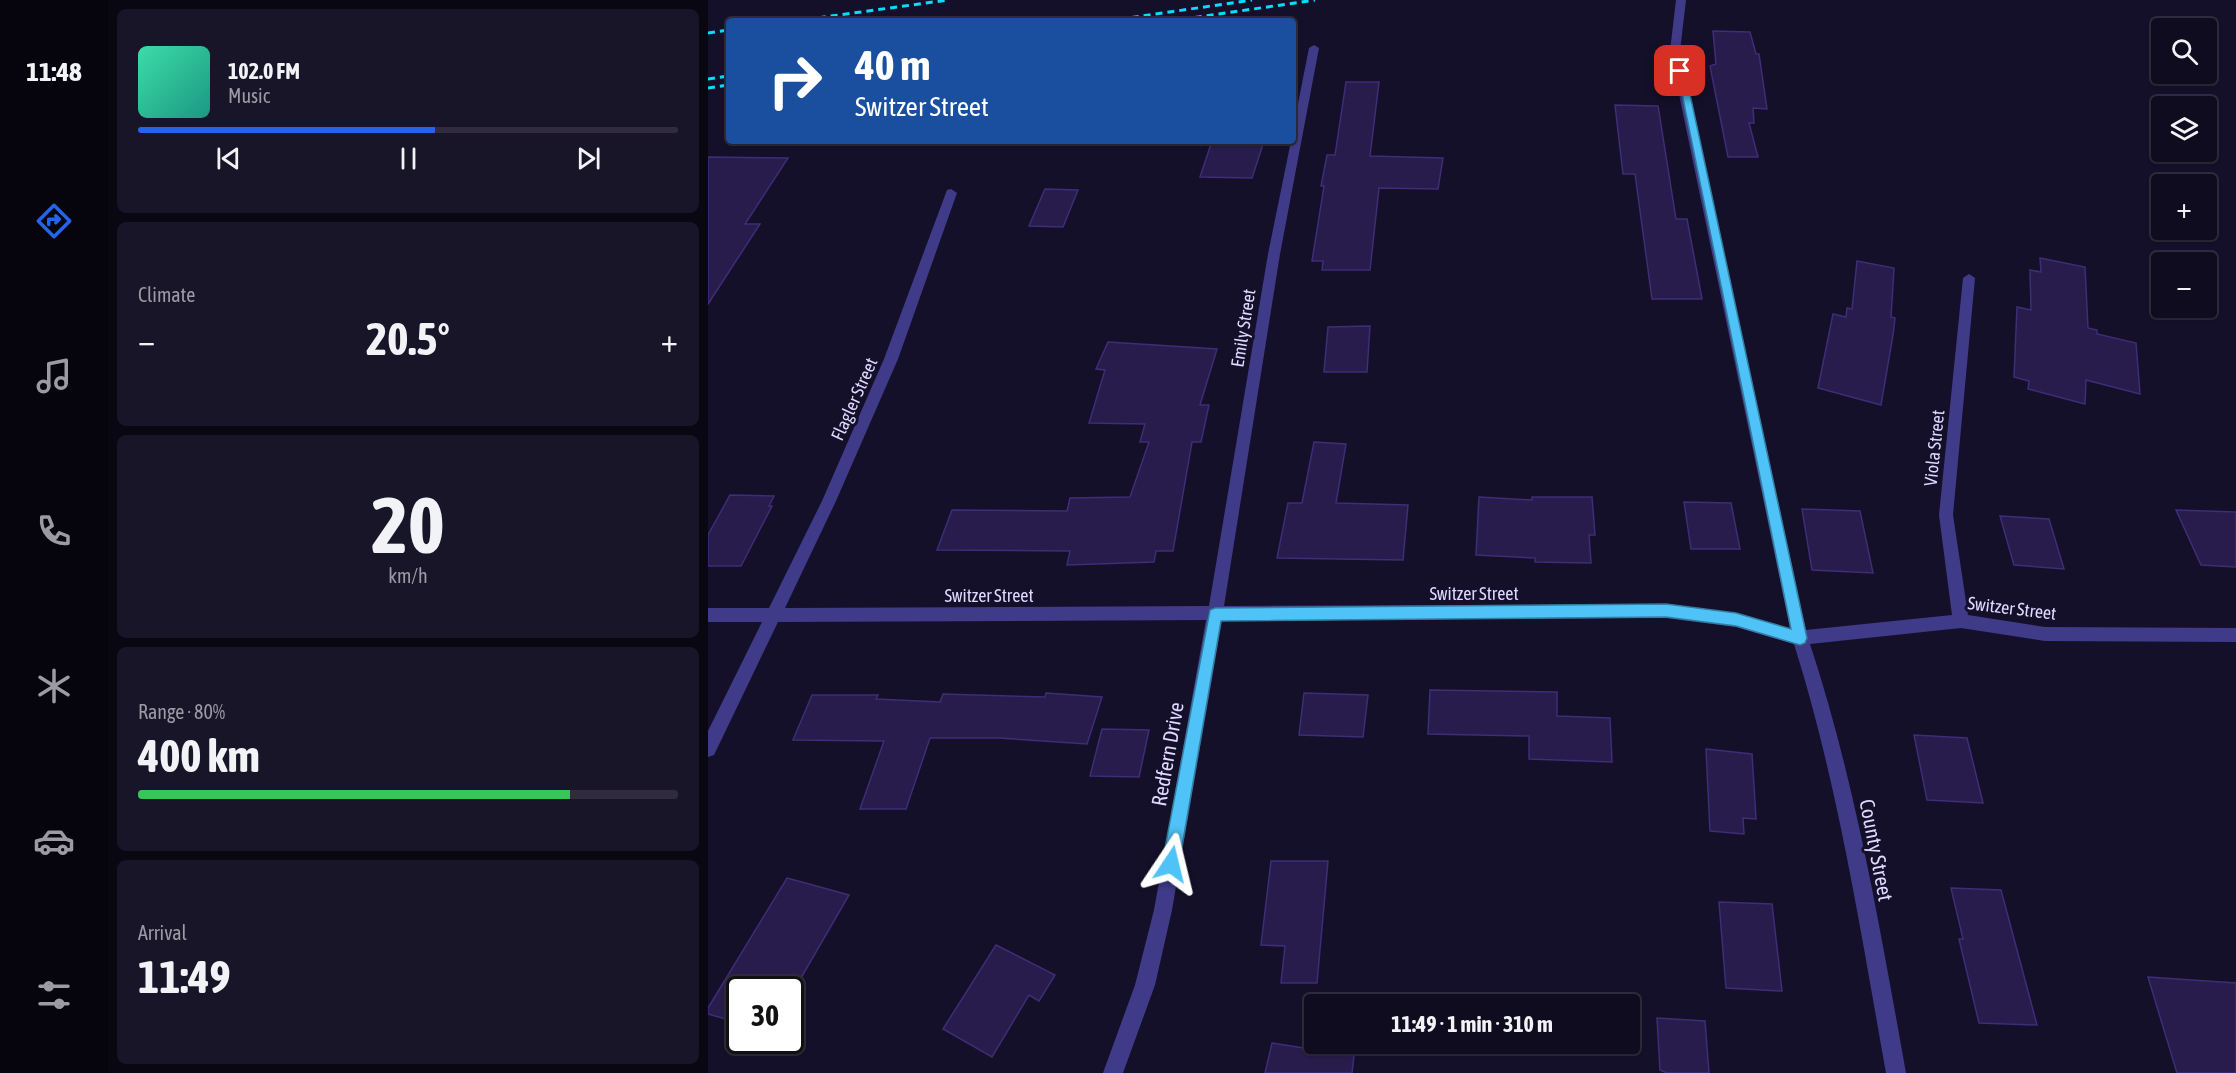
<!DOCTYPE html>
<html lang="en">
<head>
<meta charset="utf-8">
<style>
  :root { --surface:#100c20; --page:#191529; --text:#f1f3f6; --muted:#9c9ba5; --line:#302c3e; --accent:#2563eb }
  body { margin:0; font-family:"Asap Condensed",sans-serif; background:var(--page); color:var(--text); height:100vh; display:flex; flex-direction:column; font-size:22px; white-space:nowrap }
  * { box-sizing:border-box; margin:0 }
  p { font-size:20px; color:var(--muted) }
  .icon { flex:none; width:33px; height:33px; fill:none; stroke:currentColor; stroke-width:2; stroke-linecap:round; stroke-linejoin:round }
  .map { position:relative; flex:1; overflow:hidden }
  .panel { display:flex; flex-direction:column; gap:9px; padding:9px; background:#090712; width:600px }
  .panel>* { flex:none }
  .hud { position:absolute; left:18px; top:18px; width:570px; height:126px; border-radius:6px; box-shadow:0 2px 4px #0004,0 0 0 2px var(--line); background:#1a4fa0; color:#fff; overflow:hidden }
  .tools { position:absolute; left:1443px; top:18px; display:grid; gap:12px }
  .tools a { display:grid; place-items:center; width:66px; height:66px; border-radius:6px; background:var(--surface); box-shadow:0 2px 4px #0004,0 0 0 2px var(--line); font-size:30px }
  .speed { position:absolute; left:18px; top:976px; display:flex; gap:12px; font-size:30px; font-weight:700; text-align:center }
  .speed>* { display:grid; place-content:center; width:78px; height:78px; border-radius:50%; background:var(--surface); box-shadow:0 2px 4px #0004,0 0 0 2px var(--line); line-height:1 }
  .speed .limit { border:3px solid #111; border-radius:9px; background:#fff; color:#111 }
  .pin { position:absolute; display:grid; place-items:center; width:51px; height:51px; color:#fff; margin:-26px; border-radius:12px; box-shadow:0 3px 9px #0006 }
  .me { position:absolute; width:66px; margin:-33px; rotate:10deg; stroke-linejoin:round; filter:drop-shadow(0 0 4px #0008) }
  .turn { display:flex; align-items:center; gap:21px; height:126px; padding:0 30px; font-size:27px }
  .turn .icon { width:78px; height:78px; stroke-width:2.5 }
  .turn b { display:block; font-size:42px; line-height:51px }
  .big { font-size:45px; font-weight:700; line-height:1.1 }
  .panel .tile { flex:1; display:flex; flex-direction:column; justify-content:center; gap:9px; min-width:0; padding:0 21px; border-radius:9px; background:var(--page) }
  .panel .dial { align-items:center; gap:0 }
  .dial b { font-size:78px; line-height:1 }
  .song { display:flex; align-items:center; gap:18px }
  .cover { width:72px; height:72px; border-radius:9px; background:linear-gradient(135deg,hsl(160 70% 55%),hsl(170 70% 35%)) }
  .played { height:6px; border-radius:3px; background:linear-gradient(90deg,var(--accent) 55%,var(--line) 55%) }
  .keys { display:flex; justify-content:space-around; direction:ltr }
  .heat { display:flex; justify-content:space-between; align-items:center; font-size:33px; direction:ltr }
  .charge { height:9px; border-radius:4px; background:linear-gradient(90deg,#34c759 80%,var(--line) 0) }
  .trip { position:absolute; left:596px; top:994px; width:336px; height:60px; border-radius:6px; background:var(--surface); box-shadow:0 2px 4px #0004,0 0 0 2px var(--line); font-weight:700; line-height:60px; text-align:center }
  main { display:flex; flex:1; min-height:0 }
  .dock { display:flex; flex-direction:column; width:108px; justify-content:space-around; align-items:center; background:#06050d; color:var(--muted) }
  .dock .icon { width:42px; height:42px }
  .dock .current { color:var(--accent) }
  .dock b { font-size:27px; color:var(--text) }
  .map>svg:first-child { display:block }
  .building { fill:#271c4b; stroke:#3e2d77; stroke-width:1.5 }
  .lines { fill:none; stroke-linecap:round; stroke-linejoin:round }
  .minor { fill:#403b89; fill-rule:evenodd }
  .rail { stroke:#05deff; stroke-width:3; stroke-dasharray:7 5; stroke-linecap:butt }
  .route { fill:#4fc3f7; stroke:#337fa1; stroke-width:1.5 }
  .labels { text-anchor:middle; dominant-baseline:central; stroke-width:6; stroke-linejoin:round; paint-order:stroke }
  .street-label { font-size:18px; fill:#ded9ff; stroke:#15102a }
  .near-street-label { font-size:21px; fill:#ded9ff; stroke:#15102a }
</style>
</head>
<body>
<main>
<nav class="dock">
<b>11:48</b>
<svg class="icon current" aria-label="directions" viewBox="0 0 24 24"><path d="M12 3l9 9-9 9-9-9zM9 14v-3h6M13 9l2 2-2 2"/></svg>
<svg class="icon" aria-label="music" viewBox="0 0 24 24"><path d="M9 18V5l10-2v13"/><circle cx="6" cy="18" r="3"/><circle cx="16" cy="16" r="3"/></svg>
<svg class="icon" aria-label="phone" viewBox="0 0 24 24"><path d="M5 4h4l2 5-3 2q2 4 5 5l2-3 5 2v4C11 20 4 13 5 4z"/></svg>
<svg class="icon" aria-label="climate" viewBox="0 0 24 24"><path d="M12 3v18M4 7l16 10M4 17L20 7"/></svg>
<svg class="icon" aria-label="car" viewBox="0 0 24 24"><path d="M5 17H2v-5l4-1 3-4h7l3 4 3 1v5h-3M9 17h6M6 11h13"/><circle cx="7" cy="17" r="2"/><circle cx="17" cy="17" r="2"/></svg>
<svg class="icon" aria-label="filters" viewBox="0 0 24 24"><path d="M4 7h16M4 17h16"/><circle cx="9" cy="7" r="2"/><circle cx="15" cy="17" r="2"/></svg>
</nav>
<section class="panel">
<div class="tile">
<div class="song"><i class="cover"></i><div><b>102.0 FM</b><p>Music</p></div></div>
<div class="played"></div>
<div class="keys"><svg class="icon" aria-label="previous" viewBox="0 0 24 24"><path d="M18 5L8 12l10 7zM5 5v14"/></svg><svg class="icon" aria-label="pause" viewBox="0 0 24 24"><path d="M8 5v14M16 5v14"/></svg><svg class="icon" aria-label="next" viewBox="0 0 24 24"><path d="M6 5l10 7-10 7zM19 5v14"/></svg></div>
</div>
<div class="tile"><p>Climate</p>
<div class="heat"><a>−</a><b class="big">20.5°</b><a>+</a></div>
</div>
<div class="tile dial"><b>20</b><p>km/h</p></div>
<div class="tile"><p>Range · 80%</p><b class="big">400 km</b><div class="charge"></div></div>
<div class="tile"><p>Arrival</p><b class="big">11:49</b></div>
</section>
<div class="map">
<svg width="1528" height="1073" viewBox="0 0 1528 1073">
  <rect width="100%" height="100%" fill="#15102a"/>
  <g class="building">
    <path d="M1005,31L1042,32L1048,54H1051L1059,109L1045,108L1046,123H1041L1050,157H1020L1002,66L1008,64Z"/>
    <path d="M638,82H671L662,156L735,158L730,189L671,188L662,270H614L615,261H604L616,186H613L619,155H627Z"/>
    <path d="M907,105L950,106L968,219H979L994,299H944L927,174H915Z"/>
    <path d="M504,141H556L544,178L492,177Z"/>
    <path d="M0,157L80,158L37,224H52L0,304Z"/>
    <path d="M337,189L370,190L355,227L321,226Z"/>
    <path d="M1332,258L1377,267L1380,328L1389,330V334L1428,343L1432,394L1378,380L1377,404L1320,389L1321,381L1306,377L1309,307L1323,310L1322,270L1333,272Z"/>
    <path d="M1149,261L1186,268L1183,317L1187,318L1185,335L1173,405L1110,388L1125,314L1138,317L1139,308L1144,309Z"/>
    <path d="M662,326L659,372H616L620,327Z"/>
    <path d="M400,342L509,349L492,405H501L493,442H484L465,551H448L446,562L359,565L362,551L229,550L244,510L359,511L362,498L422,497L441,442H432L437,424L381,423L397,370L388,369Z"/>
    <path d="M606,442L638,444L628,503L700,505L695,560L569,558L580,503H594Z"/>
    <path d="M22,495L66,496L61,506H64L33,566H0V535Z"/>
    <path d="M771,497L824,500V497H884L887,535H881L883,563L827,562V558L768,555Z"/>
    <path d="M976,502L1023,503L1032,549H983Z"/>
    <path d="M1094,509L1152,511L1165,573L1104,570Z"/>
    <path d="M1468,510L1528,512V567L1493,565Z"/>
    <path d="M1292,516L1341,519L1356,569L1306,565Z"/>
    <path d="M722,690L849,692V716L902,718L904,762L821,759V736L720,734Z"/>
    <path d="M338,693L394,697L379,744L291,738H222L198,809H152L176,741L85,740L104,695H170L168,699L232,702L235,694L337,697Z"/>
    <path d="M596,693L660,695L655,737L591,735Z"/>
    <path d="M394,729L441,730L431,777L382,776Z"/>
    <path d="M1206,735L1259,738L1275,803L1219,800Z"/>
    <path d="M998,749L1044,754L1048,819L1035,818L1036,834L1002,831Z"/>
    <path d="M563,861H620L609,983H573L577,946L553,945Z"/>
    <path d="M79,878L141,895L82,997V990H32V1023L0,1014V1008Z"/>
    <path d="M1243,888L1293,890L1329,1025L1271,1023L1251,939H1255Z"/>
    <path d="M1011,902L1064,904L1074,991L1018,988Z"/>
    <path d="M288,945L347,975L331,1001L321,995L284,1057L235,1029Z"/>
    <path d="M1440,977L1528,983V1073H1469Z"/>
    <path d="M949,1018L997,1021L1001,1073H959L952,1070Z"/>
    <path d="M564,1043L646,1056L644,1073H557Z"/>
  </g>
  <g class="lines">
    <path class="minor" d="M968,0H978L972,51L1098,630L1244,615L1231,515L1255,278L1261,274L1267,278L1245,515L1260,615L1337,627L1528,628V642L1337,641L1253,628L1102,644C1148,784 1172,929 1198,1073H1178C1152,928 1130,784 1086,644L1028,627L958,618L514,620L464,910L447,985L415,1073H395L427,985L446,910L498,620L70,622L6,755L0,757V731L54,622H0V608H61L114,501L176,359L239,190L243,189L249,193L190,359L128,501L77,608L501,606L560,254L583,141H585V129L601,48L606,45L611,48L572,254L516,606L958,604L1028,613L1082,628L962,51Z"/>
    <g class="rail">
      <path d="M87,21L240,0"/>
      <path d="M400,21L544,0"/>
      <path d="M463,21L607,0"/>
      <path d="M0,33L21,30"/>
      <path d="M0,79L21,76"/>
      <path d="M0,88L21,85"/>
    </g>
  </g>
  <path class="route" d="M969,69L977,71L1099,638L1097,643L1092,645L1028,626L958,617L513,621L471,864L469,870L463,873L457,870L454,864L502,610L507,608L958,604L1028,613L1083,629Z"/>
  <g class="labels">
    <g class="street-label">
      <text transform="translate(535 328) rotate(-81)">Emily Street</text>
      <text transform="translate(146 399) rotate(-66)">Flagler Street</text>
      <text transform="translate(1226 448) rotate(-84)">Viola Street</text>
      <text x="766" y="593">Switzer Street</text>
      <text x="281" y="595">Switzer Street</text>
      <text transform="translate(1304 608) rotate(7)">Switzer Street</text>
    </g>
    <g class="near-street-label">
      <text transform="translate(459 754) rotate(-80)">Redfern Drive</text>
      <text transform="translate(1169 850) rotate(79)">County Street</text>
    </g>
  </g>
</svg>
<div class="tools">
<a><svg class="icon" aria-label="search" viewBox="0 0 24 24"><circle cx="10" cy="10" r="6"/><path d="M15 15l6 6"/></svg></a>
<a><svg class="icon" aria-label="layers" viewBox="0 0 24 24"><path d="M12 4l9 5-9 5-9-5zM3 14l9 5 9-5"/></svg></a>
<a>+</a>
<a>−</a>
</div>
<div class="speed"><div class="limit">30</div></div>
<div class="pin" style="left:972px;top:71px;background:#d93025"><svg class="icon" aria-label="arrive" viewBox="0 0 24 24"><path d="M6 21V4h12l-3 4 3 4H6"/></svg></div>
<svg class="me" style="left:463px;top:864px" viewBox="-20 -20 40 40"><path d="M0-17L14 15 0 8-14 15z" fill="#4fc3f7" stroke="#fff" stroke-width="4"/></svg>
<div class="trip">11:49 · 1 min · 310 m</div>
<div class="hud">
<div class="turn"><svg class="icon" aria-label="right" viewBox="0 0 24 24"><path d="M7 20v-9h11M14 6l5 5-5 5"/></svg><div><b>40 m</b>Switzer Street</div></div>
</div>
</div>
</main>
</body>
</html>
